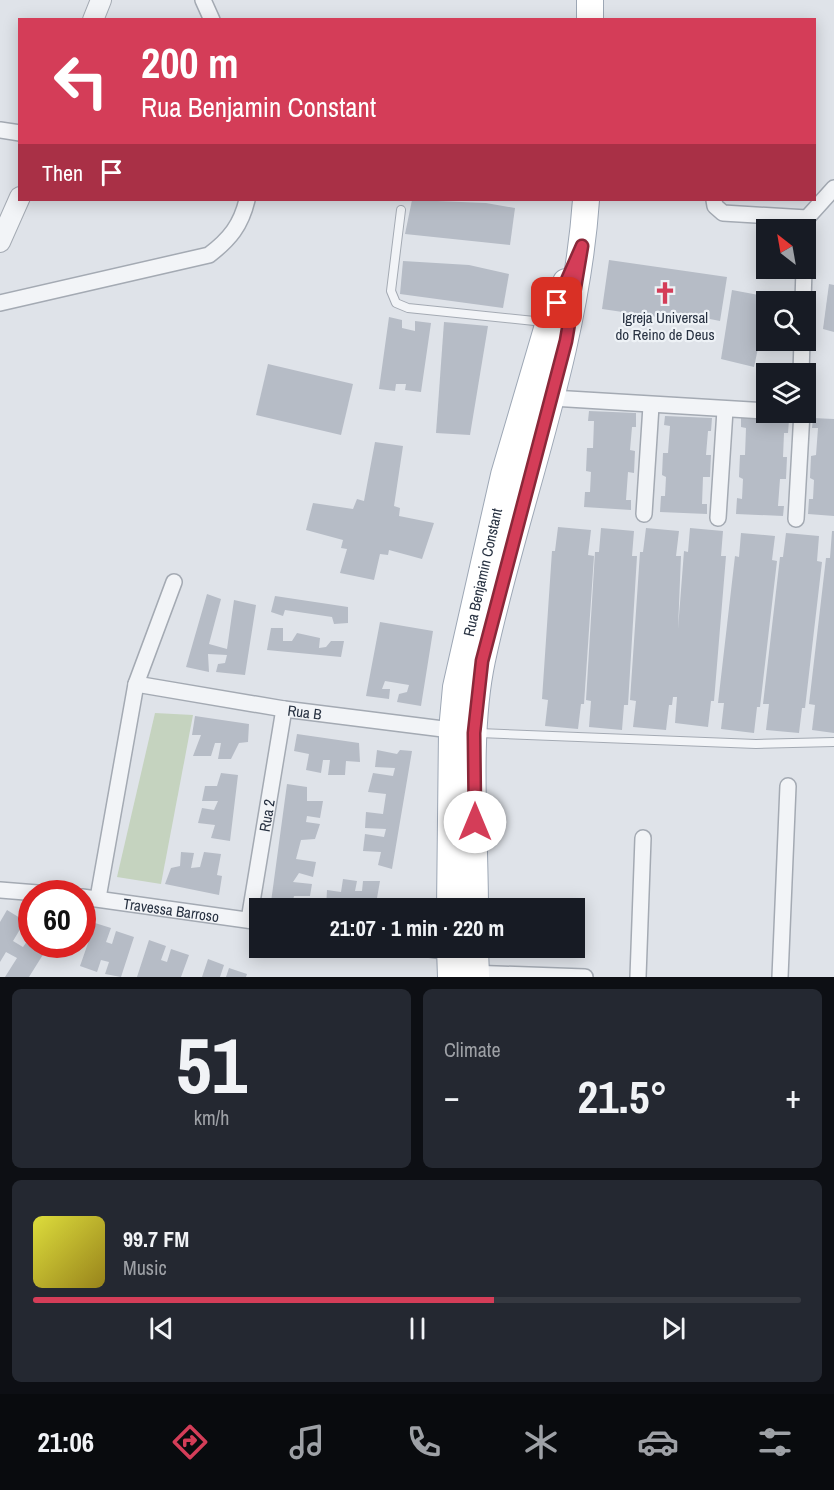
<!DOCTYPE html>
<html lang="en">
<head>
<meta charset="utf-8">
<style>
  :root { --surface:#171b24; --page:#242831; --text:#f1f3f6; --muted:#9ea1a6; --line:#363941; --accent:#d43d58 }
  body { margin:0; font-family:"Archivo Narrow",sans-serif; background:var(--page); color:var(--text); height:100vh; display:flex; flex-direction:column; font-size:22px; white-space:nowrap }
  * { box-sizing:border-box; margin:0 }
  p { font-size:20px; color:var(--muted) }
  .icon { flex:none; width:33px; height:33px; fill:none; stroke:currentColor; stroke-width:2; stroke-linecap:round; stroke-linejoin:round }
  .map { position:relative; height:977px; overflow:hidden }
  .side { display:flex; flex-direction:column; gap:12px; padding:12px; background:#0d0f14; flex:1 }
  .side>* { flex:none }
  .guide { position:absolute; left:18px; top:18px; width:798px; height:183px; border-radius:0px; box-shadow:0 3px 15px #0003; background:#d43d58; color:#fff; overflow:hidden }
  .needle { width:39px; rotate:329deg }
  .tools { position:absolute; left:756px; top:219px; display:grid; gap:12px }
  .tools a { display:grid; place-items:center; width:60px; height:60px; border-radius:0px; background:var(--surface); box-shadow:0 3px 15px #0003; font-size:30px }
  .speed { position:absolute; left:18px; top:880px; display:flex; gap:12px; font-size:30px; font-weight:700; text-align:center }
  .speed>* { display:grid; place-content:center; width:78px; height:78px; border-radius:50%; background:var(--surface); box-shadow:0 3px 15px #0003; line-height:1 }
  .speed .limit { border:9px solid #d22; background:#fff; color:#111 }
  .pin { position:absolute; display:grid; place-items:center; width:51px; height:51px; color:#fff; margin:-26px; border-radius:12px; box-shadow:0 3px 9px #0006 }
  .me { position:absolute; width:66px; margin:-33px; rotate:0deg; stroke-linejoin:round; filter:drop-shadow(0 0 4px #0008) }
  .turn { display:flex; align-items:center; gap:21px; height:126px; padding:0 24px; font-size:27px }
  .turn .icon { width:78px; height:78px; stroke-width:2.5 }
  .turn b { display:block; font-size:42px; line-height:51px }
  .then { display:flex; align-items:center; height:57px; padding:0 24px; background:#0003; gap:12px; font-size:22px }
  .big { font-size:45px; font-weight:700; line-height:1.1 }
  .side .card { flex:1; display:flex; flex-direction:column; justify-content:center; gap:9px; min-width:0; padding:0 21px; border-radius:9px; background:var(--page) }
  .side .dial { align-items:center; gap:0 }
  .dial b { font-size:78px; line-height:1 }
  .song { display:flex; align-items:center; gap:18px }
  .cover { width:72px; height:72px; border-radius:9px; background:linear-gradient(135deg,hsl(60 70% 55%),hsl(50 70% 35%)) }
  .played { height:6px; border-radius:3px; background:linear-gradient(90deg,var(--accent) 60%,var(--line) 60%) }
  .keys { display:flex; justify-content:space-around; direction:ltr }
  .heat { display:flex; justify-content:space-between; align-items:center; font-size:33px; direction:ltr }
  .side .tiles { flex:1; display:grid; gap:12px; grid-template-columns:1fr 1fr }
  .card:last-child { grid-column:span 2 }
  .trip { position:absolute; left:249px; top:898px; width:336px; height:60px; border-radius:0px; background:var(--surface); box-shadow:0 3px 15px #0003; font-weight:700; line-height:60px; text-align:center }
  .menu { display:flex; height:96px; justify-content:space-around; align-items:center; background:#090b0e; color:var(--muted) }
  .menu .icon { width:42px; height:42px }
  .menu .active { color:var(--accent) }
  .menu b { font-size:27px; color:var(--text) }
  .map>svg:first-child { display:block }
  .green { fill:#c5d3bf }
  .building { fill:#b6bcc6 }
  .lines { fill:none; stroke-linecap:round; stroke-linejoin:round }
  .service-casing { stroke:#a4aab3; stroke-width:10 }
  .minor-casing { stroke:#a4aab3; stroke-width:18 }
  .tertiary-casing { stroke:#a4aab3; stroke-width:22 }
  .primary-casing { stroke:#9da7b5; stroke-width:28 }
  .service { stroke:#f2f4f7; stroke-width:8 }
  .minor { stroke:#f2f4f7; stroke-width:15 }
  .tertiary { stroke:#f2f4f7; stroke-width:20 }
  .primary { stroke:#fff; stroke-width:26 }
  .route-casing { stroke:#8a2839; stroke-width:15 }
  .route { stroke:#d43d58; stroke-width:10 }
  .labels { text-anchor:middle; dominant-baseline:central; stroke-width:4.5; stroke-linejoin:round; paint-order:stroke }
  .poi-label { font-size:15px; fill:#273141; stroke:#eef2f6 }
  .street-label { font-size:15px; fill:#273141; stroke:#eef2f6 }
</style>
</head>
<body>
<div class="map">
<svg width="834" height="977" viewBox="0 0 834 977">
  <rect width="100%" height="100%" fill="#dfe3e9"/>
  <path class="green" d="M155,713L193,715L161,884L117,877Z"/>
  <g class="building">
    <path d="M412,200L486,203L515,208L510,245L405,234Z"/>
    <path d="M609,260L727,277L720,321L705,318V324L602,309Z"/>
    <path d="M403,261L469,265L509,274L503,308L400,294Z"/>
    <path d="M829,284L834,285V332L823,329Z"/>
    <path d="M732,290L769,297L754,367L721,359Z"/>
    <path d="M389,317L402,320V328L415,331V321L431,323L421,392L405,390L406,384H396L395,391L379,389Z"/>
    <path d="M444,322L488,326L470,435L436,433Z"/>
    <path d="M268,364L353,384L341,435L256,415Z"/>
    <path d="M589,411L636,413V427H632L630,450L635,451L634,473L628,472L626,500H631V510L584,507L585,492H590L591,472L586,471L587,448H593L594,421H588Z"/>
    <path d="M665,416L712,418L711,431H708L706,455H711L710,477H703L702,504H707V514L660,512L661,496H665L666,477L662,475L663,453H668L670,426L664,425Z"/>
    <path d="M741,418L789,420L788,433H784L783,457H787L786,479H780L778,506H784L783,516L736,514L737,498L742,499L743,479L739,477L740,455H745L746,428L741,427Z"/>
    <path d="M813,418L834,419V516L808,514L809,499H813L814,480L810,478L811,456L816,455L818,428H812Z"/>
    <path d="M375,442L403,446L394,506L400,508L399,516L434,523L422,559L389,550L388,555L380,554L374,580L340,573L347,549L341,548L343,540L306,530L313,503L353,509L357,499L364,501Z"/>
    <path d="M558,527L591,530L588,555L594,556L584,704H581L578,729L545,726L548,700L542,699L552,551H555Z"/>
    <path d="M601,528L634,531L632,556H637L628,705H624L622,730L589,727L591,701L586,700L595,552H599Z"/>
    <path d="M646,528L679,531L676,556H681L678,629L684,551L688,552L690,528L723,531L721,556H726L714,701H711L708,727L675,723L677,697H673L672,705H669L666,730L633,727L636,701L630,700L640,552H643Z"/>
    <path d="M832,531H834V733L812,730L815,705L809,704L826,558H830Z"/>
    <path d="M741,533L775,536L772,560L777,561L760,707H757L754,733L721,729L724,703H718L735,556L739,557Z"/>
    <path d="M786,533L819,536L817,561L822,562L805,708H802L799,733L766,730L769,704H763L780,557H783Z"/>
    <path d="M207,594L221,599L209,644L227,649L234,600L256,605L245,675L216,672L218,664L225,663L227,655L208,654L209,672L186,667Z"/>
    <path d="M275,596L348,607V623L334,624L332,617L285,610L283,616L271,612Z"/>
    <path d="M380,622L433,631L421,706L397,702L399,694L407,692L409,685L385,681L382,689H390L389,699L366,696Z"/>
    <path d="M271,628H283V641H292L297,633L320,638L319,648L326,647L331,641H344L341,657L267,650Z"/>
    <path d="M195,716L249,724L248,742L239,743L231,759H218L221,743H215L211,756H193L201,735H192Z"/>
    <path d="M297,734L359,743L360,762L346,761L345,775H328L330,760H323L321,773L306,770L309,754L294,751Z"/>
    <path d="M377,750L397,754L400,750L412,751L392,869L378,865L381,852L363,851L365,834L384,837L386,829L365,828L366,812L383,814L386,794L368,792L373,773L393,776L395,768L375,767Z"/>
    <path d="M221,773L238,775L230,841L211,838L215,825L198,823L202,808L214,810L218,801H202L205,786H217Z"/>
    <path d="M287,784L307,787V801H323L320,818L307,816L306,822L320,824L315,839L301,840L296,859L316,862L313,877L299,873L293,882L312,884L310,896H294L292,904L271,902Z"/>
    <path d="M181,852L194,853L191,868L200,867L204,852L221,854L217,875L222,876L219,895L165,884L171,868L180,866Z"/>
    <path d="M343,879L357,881L355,891H362L363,881H380L377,898L390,903L389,909L326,908L327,890L341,892Z"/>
    <path d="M7,910L25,921L13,941L23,947L32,934V945H49L29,977H5L17,958L6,952L0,962V922Z"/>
    <path d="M95,923L111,928L106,942L112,944L116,931L134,937L121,977L105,974L109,962L101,960L97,972L80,966Z"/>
    <path d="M149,940L166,946L161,960L167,962L171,949L189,955L181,977H137Z"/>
    <path d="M208,959L224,965L220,977H202Z"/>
    <path d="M229,968L247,974L246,977H226Z"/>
  </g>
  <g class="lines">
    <g class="service-casing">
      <g id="service">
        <path d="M401,210L391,291L396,303L408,308L544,322"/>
        <path d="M479,733L756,744L834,742"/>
      </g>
    </g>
    <g class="minor-casing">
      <g id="minor">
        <path d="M203,0L212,20"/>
        <path d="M0,130L20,133"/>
        <path d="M714,200L715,206L723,213L807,218"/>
        <path d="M807,218L834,188"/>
        <path d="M806,245L807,218"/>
        <path d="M803,302L804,268"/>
        <path d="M0,303L209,255C230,239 241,225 247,200"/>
        <path d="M801,374L802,340"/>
        <path d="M552,398L766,411"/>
        <path d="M644,514L651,406"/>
        <path d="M718,518L725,410"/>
        <path d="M796,519L802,412"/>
        <path id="s1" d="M136,684L284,709L459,731"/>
        <path d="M0,890L50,894"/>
        <path id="s2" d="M82,897L260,922"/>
        <path d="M98,898L136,684L174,582"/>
        <path id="s3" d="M249,920L284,709"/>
        <path d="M423,948L450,952"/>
        <path d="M469,973L585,977"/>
        <path d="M638,977L643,838"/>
        <path d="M780,977L788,786"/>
      </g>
    </g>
    <g class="tertiary-casing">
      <g id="tertiary">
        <path d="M93,20L101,0"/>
        <path d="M0,242L20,197"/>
      </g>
    </g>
    <g class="primary-casing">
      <g id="primary">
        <path d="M590,0V20"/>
        <path id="s4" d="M450,909L452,731L456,687L504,475L549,322L566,282"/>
        <path d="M475,909C475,831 466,735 482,660C515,505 575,358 586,200"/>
        <path d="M450,948L451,977"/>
        <path d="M475,948L476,977"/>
      </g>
    </g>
    <use href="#service" class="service"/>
    <use href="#minor" class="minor"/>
    <use href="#tertiary" class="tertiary"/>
    <use href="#primary" class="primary"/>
  </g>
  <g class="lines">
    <g class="route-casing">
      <path id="route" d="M475,822L474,733L482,661L566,341L582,246L557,303"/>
    </g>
    <use href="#route" class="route"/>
  </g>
  <defs>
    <g id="church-bare" transform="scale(1.8)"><path d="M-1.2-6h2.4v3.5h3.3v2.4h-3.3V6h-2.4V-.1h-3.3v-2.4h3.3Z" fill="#d43d58" stroke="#eef2f6" stroke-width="2.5" paint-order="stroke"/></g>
  </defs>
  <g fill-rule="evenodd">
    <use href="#church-bare" x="665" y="293"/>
  </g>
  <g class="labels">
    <g class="poi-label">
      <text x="665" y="317">Igreja Universal<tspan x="665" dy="17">do Reino de Deus</tspan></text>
    </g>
    <g class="street-label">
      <text stroke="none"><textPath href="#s4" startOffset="340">Rua Benjamin Constant</textPath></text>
      <text stroke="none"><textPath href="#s1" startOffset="171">Rua B</textPath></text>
      <text stroke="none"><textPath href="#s3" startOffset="106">Rua 2</textPath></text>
      <text stroke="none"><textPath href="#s2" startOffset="90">Travessa Barroso</textPath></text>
    </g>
  </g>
</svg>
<div class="tools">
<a><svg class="needle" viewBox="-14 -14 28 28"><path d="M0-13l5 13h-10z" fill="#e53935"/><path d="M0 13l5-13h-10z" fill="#9ea1a6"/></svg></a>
<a><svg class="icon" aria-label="search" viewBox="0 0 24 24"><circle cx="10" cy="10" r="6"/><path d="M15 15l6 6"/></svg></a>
<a><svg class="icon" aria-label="layers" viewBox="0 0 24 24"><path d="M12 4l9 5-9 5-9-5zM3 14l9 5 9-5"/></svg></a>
</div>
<div class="speed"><div class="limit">60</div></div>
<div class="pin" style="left:557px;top:303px;background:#d93025"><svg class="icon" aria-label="arrive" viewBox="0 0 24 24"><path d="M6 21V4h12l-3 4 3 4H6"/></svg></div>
<svg class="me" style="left:475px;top:822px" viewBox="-20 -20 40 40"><circle r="19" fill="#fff"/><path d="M0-13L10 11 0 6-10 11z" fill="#d43d58"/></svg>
<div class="trip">21:07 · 1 min · 220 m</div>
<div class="guide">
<div class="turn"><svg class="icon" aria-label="left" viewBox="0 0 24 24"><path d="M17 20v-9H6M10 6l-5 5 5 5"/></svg><div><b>200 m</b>Rua Benjamin Constant</div></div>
<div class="then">Then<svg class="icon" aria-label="arrive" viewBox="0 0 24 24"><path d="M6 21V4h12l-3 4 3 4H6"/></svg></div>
</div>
</div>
<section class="side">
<div class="tiles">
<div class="card dial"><b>51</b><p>km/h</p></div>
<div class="card"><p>Climate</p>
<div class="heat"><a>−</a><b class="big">21.5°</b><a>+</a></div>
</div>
<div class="card">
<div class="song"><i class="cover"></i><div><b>99.7 FM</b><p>Music</p></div></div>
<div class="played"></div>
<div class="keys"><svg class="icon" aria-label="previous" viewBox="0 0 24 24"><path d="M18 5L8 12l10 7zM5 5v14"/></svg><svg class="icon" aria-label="pause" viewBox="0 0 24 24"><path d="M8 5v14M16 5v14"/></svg><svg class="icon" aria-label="next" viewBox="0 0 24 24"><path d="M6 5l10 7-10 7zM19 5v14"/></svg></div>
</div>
</div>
</section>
<nav class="menu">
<b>21:06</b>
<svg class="icon active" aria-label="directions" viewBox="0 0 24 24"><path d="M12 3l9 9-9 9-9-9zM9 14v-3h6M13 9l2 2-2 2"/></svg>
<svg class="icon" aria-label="music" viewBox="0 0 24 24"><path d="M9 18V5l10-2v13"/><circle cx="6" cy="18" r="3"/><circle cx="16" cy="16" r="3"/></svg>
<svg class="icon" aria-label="phone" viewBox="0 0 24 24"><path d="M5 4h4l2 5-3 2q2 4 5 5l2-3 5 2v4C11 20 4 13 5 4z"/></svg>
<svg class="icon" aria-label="climate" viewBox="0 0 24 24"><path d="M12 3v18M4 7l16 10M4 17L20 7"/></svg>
<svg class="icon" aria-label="car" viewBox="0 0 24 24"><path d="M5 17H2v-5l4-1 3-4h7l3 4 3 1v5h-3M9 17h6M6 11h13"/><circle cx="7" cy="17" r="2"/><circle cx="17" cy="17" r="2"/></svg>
<svg class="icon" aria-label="filters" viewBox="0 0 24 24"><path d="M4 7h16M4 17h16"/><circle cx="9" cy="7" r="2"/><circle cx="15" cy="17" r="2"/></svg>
</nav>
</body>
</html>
